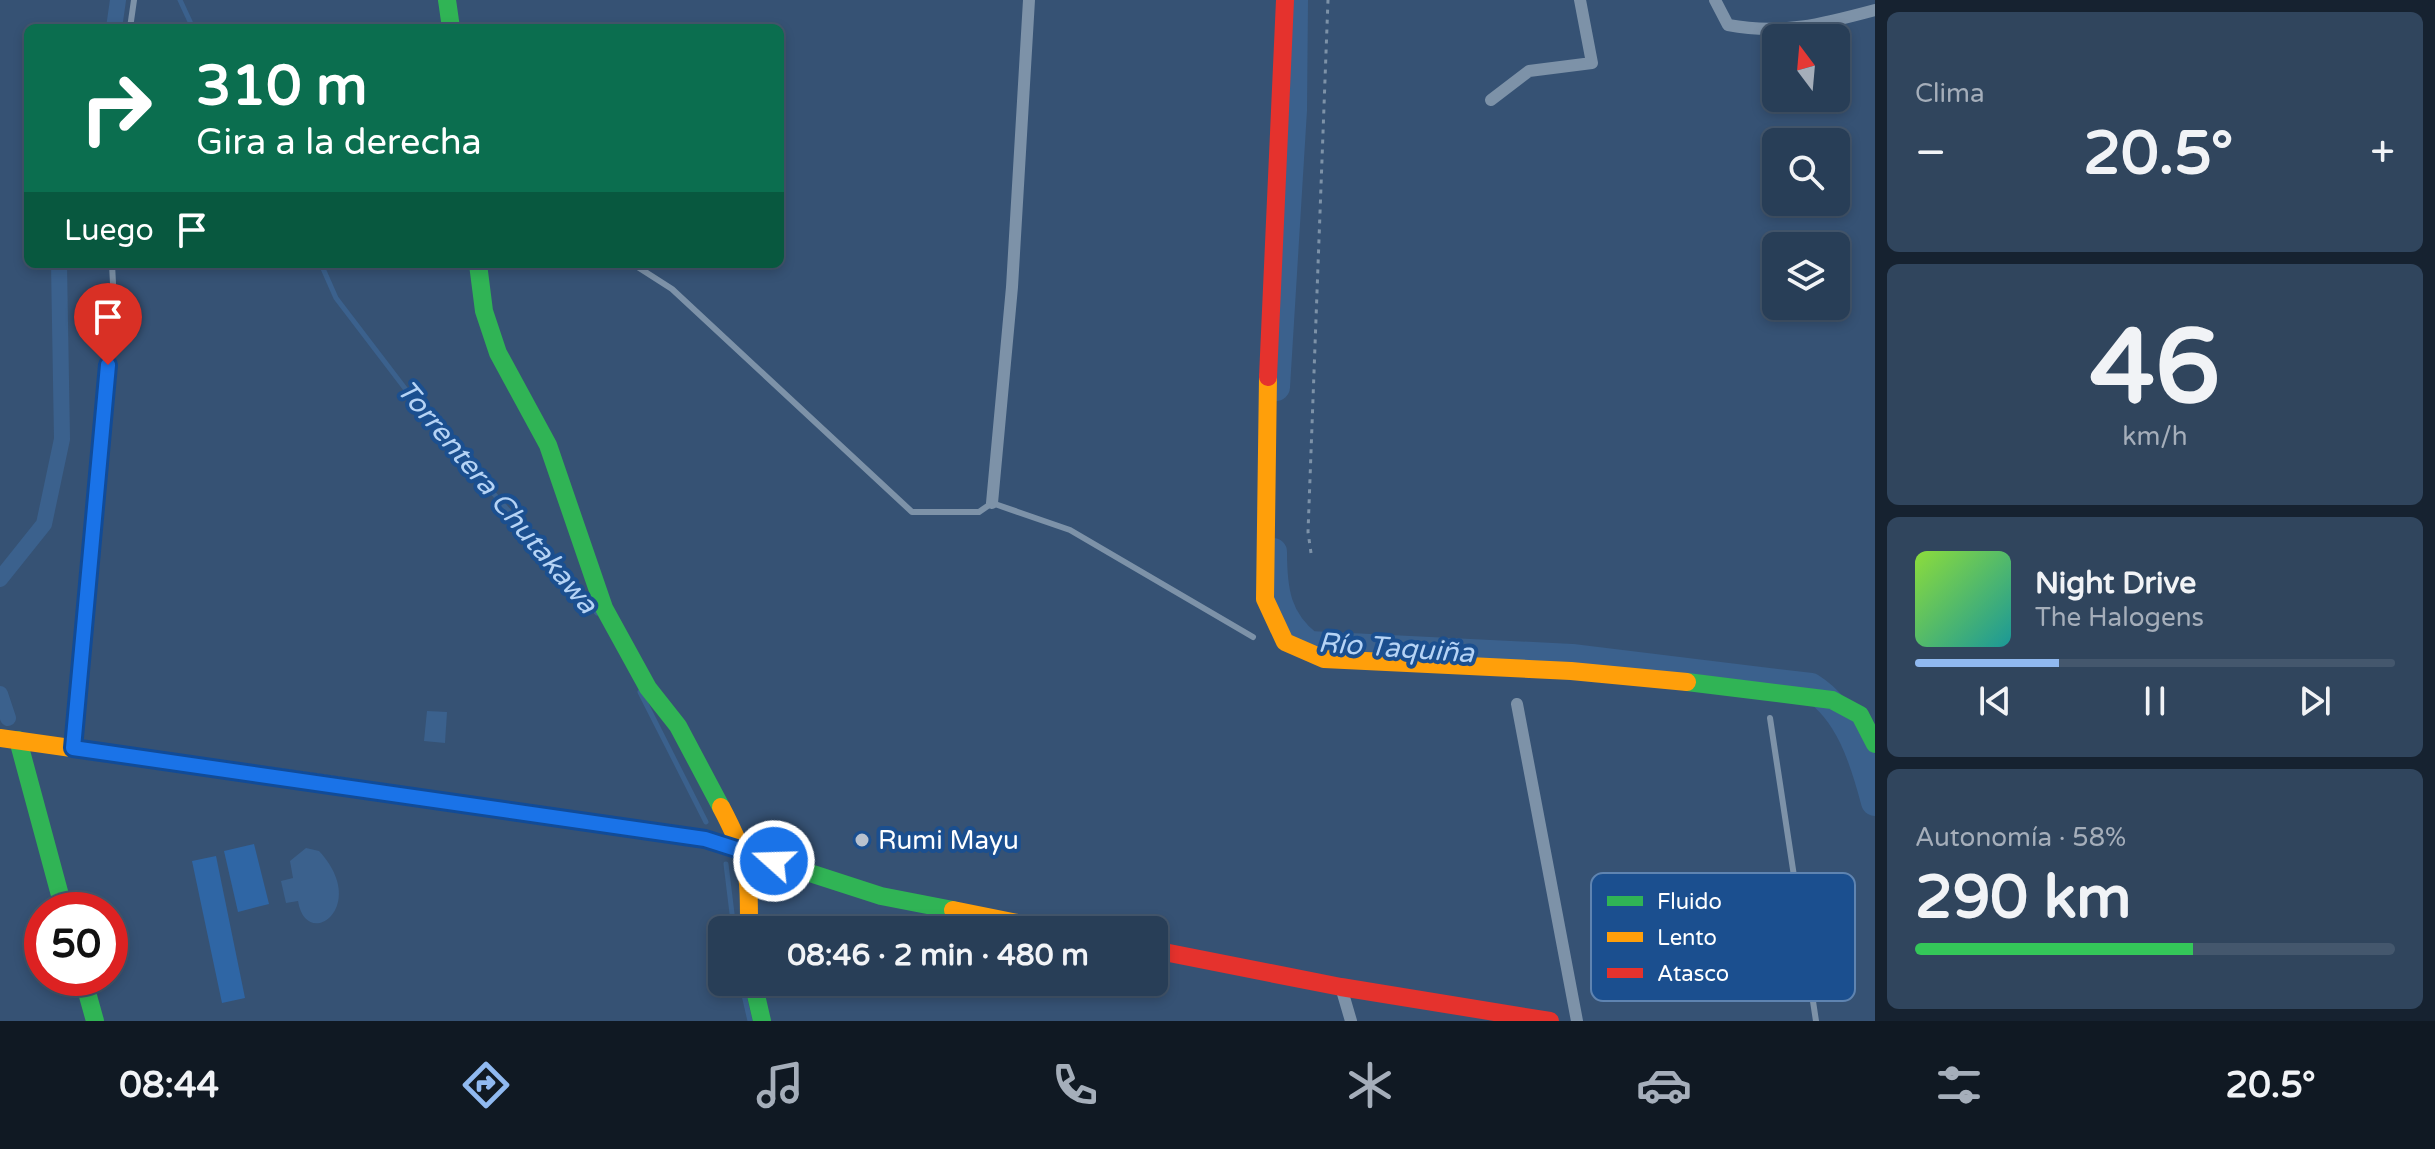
<!DOCTYPE html>
<html lang="es">
<head>
<meta charset="utf-8">
<style>
  :root { --surface:#283e57; --page:#30455d; --text:#f1f3f6; --muted:#a5aeba; --line:#44576d; --accent:#90b9f0 }
  body { margin:0; font-family:"Varela Round",sans-serif; background:var(--page); color:var(--text); height:100vh; display:flex; flex-direction:column; font-size:30px; white-space:nowrap }
  * { box-sizing:border-box; margin:0 }
  p { font-size:26px; color:var(--muted) }
  .icon { flex:none; width:44px; height:44px; fill:none; stroke:currentColor; stroke-width:2; stroke-linecap:round; stroke-linejoin:round }
  .map { position:relative; flex:1; overflow:hidden }
  .panel { display:flex; flex-direction:column; gap:12px; padding:12px; background:#162230; width:560px }
  .panel>* { flex:none }
  .banner { position:absolute; left:24px; top:24px; width:760px; height:244px; border-radius:12px; box-shadow:0 4px 12px #0003,0 0 0 2px var(--line); background:#0b6e4f; color:#fff; overflow:hidden }
  .needle { width:52px; rotate:344deg }
  .tools { position:absolute; left:1762px; top:24px; display:grid; gap:16px }
  .tools a { display:grid; place-items:center; width:88px; height:88px; border-radius:12px; background:var(--surface); box-shadow:0 4px 12px #0003,0 0 0 2px var(--line); font-size:40px }
  .speed { position:absolute; left:24px; top:892px; display:flex; gap:16px; font-size:40px; font-weight:700; text-align:center }
  .speed>* { display:grid; place-content:center; width:104px; height:104px; border-radius:50%; background:var(--surface); box-shadow:0 4px 12px #0003,0 0 0 2px var(--line); line-height:1 }
  .speed .limit { border:12px solid #d22; background:#fff; color:#111 }
  .pin { position:absolute; display:grid; place-items:center; width:68px; height:68px; color:#fff; margin:-82px -34px; border-radius:50% 50% 50% 0; rotate:-45deg; box-shadow:0 0 8px #0007 }
  .pin .icon { rotate:45deg }
  .me { position:absolute; width:88px; margin:-44px; rotate:290deg; stroke-linejoin:round; filter:drop-shadow(0 0 6px #0008) }
  .turn { display:flex; align-items:center; gap:28px; height:168px; padding:0 40px; font-size:36px }
  .turn .icon { width:104px; height:104px; stroke-width:2.5 }
  .turn b { display:block; font-size:56px; line-height:68px }
  .then { display:flex; align-items:center; height:76px; padding:0 40px; background:#0003; gap:16px; font-size:30px }
  .big { font-size:60px; font-weight:700; line-height:1.1 }
  .panel .widget { flex:1; display:flex; flex-direction:column; justify-content:center; gap:12px; min-width:0; padding:0 28px; border-radius:12px; background:var(--page) }
  .panel .dial { align-items:center; gap:0 }
  .dial b { font-size:104px; line-height:1 }
  .song { display:flex; align-items:center; gap:24px }
  .cover { width:96px; height:96px; border-radius:12px; background:linear-gradient(135deg,hsl(90 70% 55%),hsl(180 70% 35%)) }
  .played { height:8px; border-radius:4px; background:linear-gradient(90deg,var(--accent) 30%,var(--line) 30%) }
  .keys { display:flex; justify-content:space-around; direction:ltr }
  .heat { display:flex; justify-content:space-between; align-items:center; font-size:44px; direction:ltr }
  .charge { height:12px; border-radius:6px; background:linear-gradient(90deg,#34c759 58%,var(--line) 0) }
  .trip { position:absolute; left:708px; top:916px; width:460px; height:80px; border-radius:12px; background:var(--surface); box-shadow:0 4px 12px #0003,0 0 0 2px var(--line); font-weight:700; line-height:80px; text-align:center }
  .tabs { display:flex; height:128px; justify-content:space-around; align-items:center; background:#101923; color:var(--muted) }
  .tabs .icon { width:56px; height:56px }
  .tabs .on { color:var(--accent) }
  .tabs b { font-size:36px; color:var(--text) }
  main { display:flex; flex:1; min-height:0 }
  .map>svg:first-child { display:block }
  .green { fill:#2f66a5 }
  .water { fill:#3b618d }
  .lines { fill:none; stroke-linecap:round; stroke-linejoin:round }
  .stream { stroke:#3b618d; stroke-width:5 }
  .canal { stroke:#3b618d; stroke-width:16 }
  .river { stroke:#3b618d; stroke-width:28 }
  .path { stroke:#7d92a8; stroke-width:3; stroke-dasharray:4 6; stroke-linecap:butt }
  .lane { stroke:#7d92a8; stroke-width:6 }
  .street { stroke:#7d92a8; stroke-width:12 }
  .fast { stroke:#30b455; stroke-width:18 }
  .slow { stroke:#ff9f0a; stroke-width:18 }
  .jam { stroke:#e5322d; stroke-width:18 }
  .route-casing { stroke:#114b97; stroke-width:20 }
  .route { stroke:#1a73e8; stroke-width:14 }
  .poi-dot { fill:#b9c2ce; stroke:#1b4f8f; stroke-width:3 }
  .labels { text-anchor:middle; dominant-baseline:central; stroke-width:8; stroke-linejoin:round; paint-order:stroke }
  .poi-label { font-size:26px; fill:#fff; stroke:#1b4f8f; text-anchor:start }
  .water-label { font-size:28px; font-style:italic; fill:#b5d3f5; stroke:#1b4f8f }
  .key { fill:#1b4f8f; stroke:#5f84b1; stroke-width:2 }
  .key-label { font-size:22px; fill:#fff }
</style>
</head>
<body>
<main>
<div class="map">
<svg width="1875" height="1021" viewBox="0 0 1875 1021">
  <rect width="100%" height="100%" fill="#365274"/>
  <g class="green">
    <path d="M254,844L269,904L238,912L224,851Z"/>
    <path d="M216,856L245,998L222,1003L192,861Z"/>
  </g>
  <g class="water">
    <path d="M427,711L447,712L445,743L424,741Z"/>
    <path d="M306,848L319,851C371,907 306,952 298,901L286,903L281,881L293,878L290,861Z"/>
  </g>
  <g class="lines">
    <g class="stream">
      <path d="M180,0L193,28"/>
      <path d="M321,264L336,298L423,412L597,613"/>
      <path d="M640,692L706,822"/>
      <path d="M726,864L734,930"/>
      <path d="M741,982L750,1021"/>
    </g>
    <g class="canal">
      <path d="M114,28L118,0"/>
      <path d="M0,579L44,524L62,439L59,264"/>
      <path d="M0,694L8,718"/>
    </g>
    <g class="river">
      <path d="M1276,387L1293,110L1294,0"/>
      <path d="M1273,552C1273,591 1277,620 1309,645L1572,658L1811,687C1849,711 1864,760 1875,802"/>
    </g>
    <path class="path" d="M1311,553L1308,532L1328,0"/>
    <g class="lane">
      <path d="M130,28L134,0"/>
      <path d="M633,264L672,289L912,512H979L992,503L1070,530L1253,637"/>
      <path d="M1770,718L1816,1021"/>
      <path d="M73,746L114,303L112,264"/>
    </g>
    <g class="street">
      <path d="M1715,0L1728,25C1782,35 1823,24 1875,10"/>
      <path d="M1491,100L1529,71L1592,63L1580,0"/>
      <path d="M992,503L1012,287L1029,0"/>
      <path d="M1517,704L1577,1021"/>
      <path d="M1341,987L1351,1021"/>
    </g>
    <g class="fast">
      <path d="M447,0L451,28"/>
      <path d="M478,264L484,311L498,353L548,445L604,608L648,688L678,726L721,807"/>
      <path d="M1687,682L1832,700L1860,715L1875,744"/>
      <path d="M18,740L64,910"/>
      <path d="M339,786L705,839L881,896L953,910"/>
      <path d="M83,978L95,1021"/>
      <path d="M753,982L762,1021"/>
    </g>
    <g class="slow">
      <path d="M1268,377L1265,599L1285,642L1324,659L1571,671L1687,682"/>
      <path d="M0,738L339,786"/>
      <path d="M721,807C749,860 749,871 749,930"/>
      <path d="M953,910L1052,930"/>
    </g>
    <g class="jam">
      <path d="M1268,377L1285,0"/>
      <path d="M1154,950L1341,987L1550,1021"/>
    </g>
  </g>
  <g class="lines">
    <g class="route-casing">
      <path id="route" d="M108,365L73,748L705,839L774,861"/>
    </g>
    <use href="#route" class="route"/>
  </g>
  <circle class="poi-dot" cx="862" cy="840" r="8"/>
  <g class="labels">
    <g class="poi-label">
      <text x="878" y="840">Rumi Mayu</text>
    </g>
    <g class="water-label">
      <text transform="translate(497 497) rotate(50)">Torrentera Chutakawa</text>
      <text transform="translate(1396 648) rotate(4)">Río Taquiña</text>
    </g>
  </g>
  <rect x="1591" y="873" width="264" height="128" rx="12" class="key"/>
  <rect x="1607" y="896" width="36" height="10" fill="#30b455"/>
  <rect x="1607" y="932" width="36" height="10" fill="#ff9f0a"/>
  <rect x="1607" y="968" width="36" height="10" fill="#e5322d"/>
  <g class="key-label">
    <text x="1657" y="909">Fluido</text>
    <text x="1657" y="945">Lento</text>
    <text x="1657" y="981">Atasco</text>
  </g>
</svg>
<div class="tools">
<a><svg class="needle" viewBox="-14 -14 28 28"><path d="M0-13l5 13h-10z" fill="#e53935"/><path d="M0 13l5-13h-10z" fill="#a5aeba"/></svg></a>
<a><svg class="icon" aria-label="search" viewBox="0 0 24 24"><circle cx="10" cy="10" r="6"/><path d="M15 15l6 6"/></svg></a>
<a><svg class="icon" aria-label="layers" viewBox="0 0 24 24"><path d="M12 4l9 5-9 5-9-5zM3 14l9 5 9-5"/></svg></a>
</div>
<div class="speed"><div class="limit">50</div></div>
<div class="pin" style="left:108px;top:365px;background:#d93025"><svg class="icon" aria-label="arrive" viewBox="0 0 24 24"><path d="M6 21V4h12l-3 4 3 4H6"/></svg></div>
<svg class="me" style="left:774px;top:861px" viewBox="-20 -20 40 40"><circle r="17" fill="#1a73e8" stroke="#fff" stroke-width="3"/><path d="M0-11L8 9 0 5-8 9z" fill="#fff"/></svg>
<div class="trip">08:46 · 2 min · 480 m</div>
<div class="banner">
<div class="turn"><svg class="icon" aria-label="right" viewBox="0 0 24 24"><path d="M7 20v-9h11M14 6l5 5-5 5"/></svg><div><b>310 m</b>Gira a la derecha</div></div>
<div class="then">Luego<svg class="icon" aria-label="arrive" viewBox="0 0 24 24"><path d="M6 21V4h12l-3 4 3 4H6"/></svg></div>
</div>
</div>
<section class="panel">
<div class="widget"><p>Clima</p>
<div class="heat"><a>−</a><b class="big">20.5°</b><a>+</a></div>
</div>
<div class="widget dial"><b>46</b><p>km/h</p></div>
<div class="widget">
<div class="song"><i class="cover"></i><div><b>Night Drive</b><p>The Halogens</p></div></div>
<div class="played"></div>
<div class="keys"><svg class="icon" aria-label="previous" viewBox="0 0 24 24"><path d="M18 5L8 12l10 7zM5 5v14"/></svg><svg class="icon" aria-label="pause" viewBox="0 0 24 24"><path d="M8 5v14M16 5v14"/></svg><svg class="icon" aria-label="next" viewBox="0 0 24 24"><path d="M6 5l10 7-10 7zM19 5v14"/></svg></div>
</div>
<div class="widget"><p>Autonomía · 58%</p><b class="big">290 km</b><div class="charge"></div></div>
</section>
</main>
<nav class="tabs">
<b>08:44</b>
<svg class="icon on" aria-label="directions" viewBox="0 0 24 24"><path d="M12 3l9 9-9 9-9-9zM9 14v-3h6M13 9l2 2-2 2"/></svg>
<svg class="icon" aria-label="music" viewBox="0 0 24 24"><path d="M9 18V5l10-2v13"/><circle cx="6" cy="18" r="3"/><circle cx="16" cy="16" r="3"/></svg>
<svg class="icon" aria-label="phone" viewBox="0 0 24 24"><path d="M5 4h4l2 5-3 2q2 4 5 5l2-3 5 2v4C11 20 4 13 5 4z"/></svg>
<svg class="icon" aria-label="climate" viewBox="0 0 24 24"><path d="M12 3v18M4 7l16 10M4 17L20 7"/></svg>
<svg class="icon" aria-label="car" viewBox="0 0 24 24"><path d="M5 17H2v-5l4-1 3-4h7l3 4 3 1v5h-3M9 17h6M6 11h13"/><circle cx="7" cy="17" r="2"/><circle cx="17" cy="17" r="2"/></svg>
<svg class="icon" aria-label="filters" viewBox="0 0 24 24"><path d="M4 7h16M4 17h16"/><circle cx="9" cy="7" r="2"/><circle cx="15" cy="17" r="2"/></svg>
<b>20.5°</b>
</nav>
</body>
</html>
